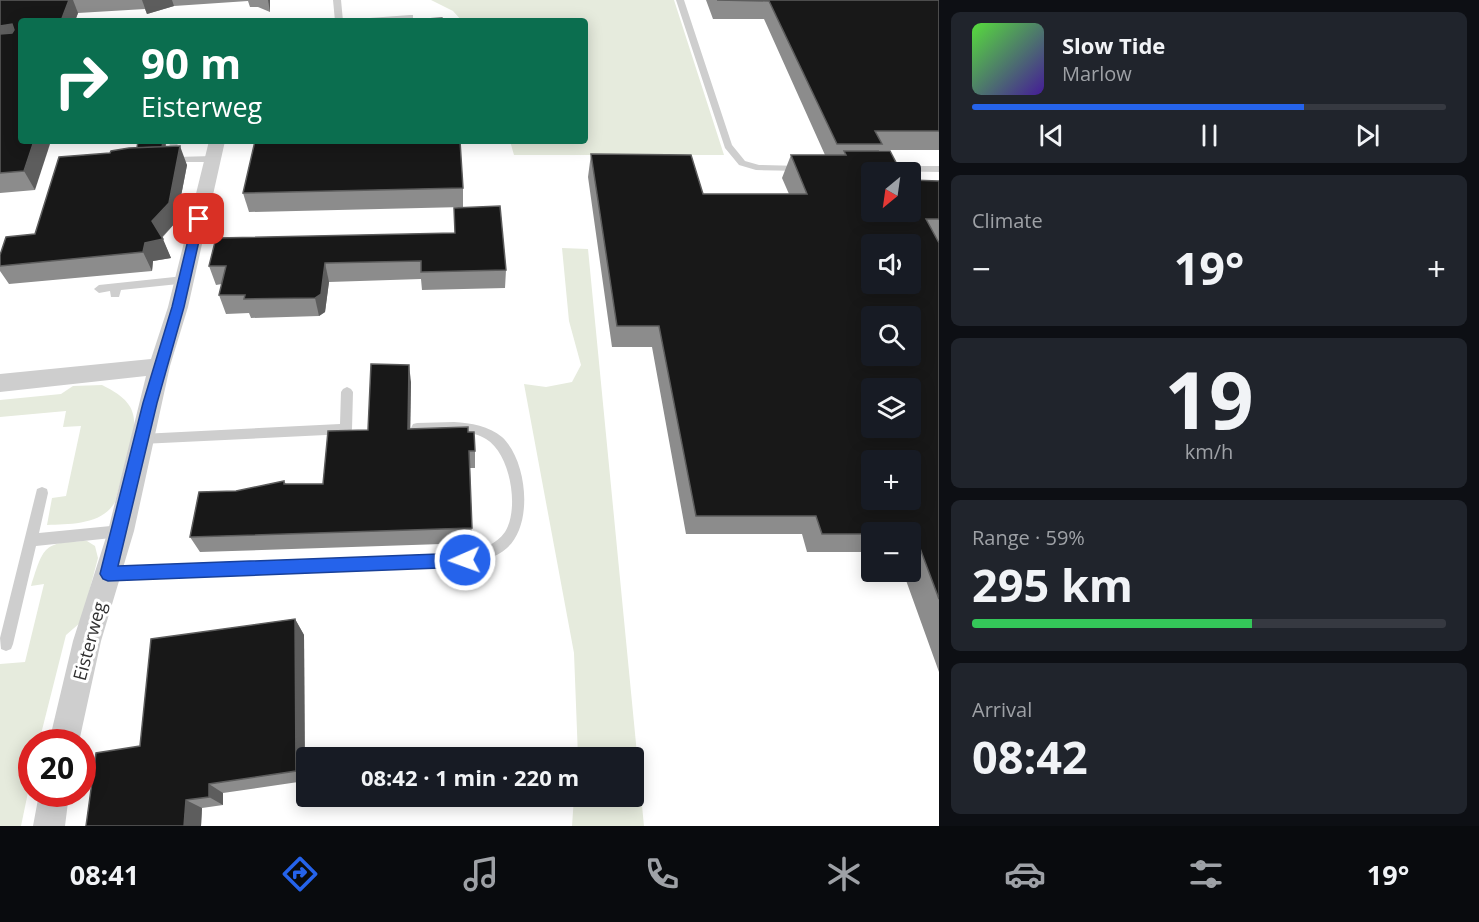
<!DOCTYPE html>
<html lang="en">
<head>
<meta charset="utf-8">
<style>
  :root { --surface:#171b24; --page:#20242c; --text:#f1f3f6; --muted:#9ea1a6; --line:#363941; --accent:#2563eb }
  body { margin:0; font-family:"Open Sans",sans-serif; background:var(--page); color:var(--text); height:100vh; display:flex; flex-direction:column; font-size:22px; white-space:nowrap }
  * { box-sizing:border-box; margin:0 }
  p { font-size:20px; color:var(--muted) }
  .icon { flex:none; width:33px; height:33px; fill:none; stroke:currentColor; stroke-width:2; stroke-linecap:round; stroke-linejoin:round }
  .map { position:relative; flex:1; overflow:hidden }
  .sheet { display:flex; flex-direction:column; gap:12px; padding:12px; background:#0d0f14; width:540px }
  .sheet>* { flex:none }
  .top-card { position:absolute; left:18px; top:18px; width:570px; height:126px; border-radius:6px; box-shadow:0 3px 15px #0003; background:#0b6e4f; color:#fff; overflow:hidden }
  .needle { width:39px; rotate:209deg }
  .controls { position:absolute; left:861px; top:162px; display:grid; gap:12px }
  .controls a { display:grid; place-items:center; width:60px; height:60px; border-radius:6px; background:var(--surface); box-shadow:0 3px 15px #0003; font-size:30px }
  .speed { position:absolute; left:18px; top:729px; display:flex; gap:12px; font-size:30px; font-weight:700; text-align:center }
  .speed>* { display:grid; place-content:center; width:78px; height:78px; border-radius:50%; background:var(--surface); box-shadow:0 3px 15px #0003; line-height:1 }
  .speed .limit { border:9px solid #d22; background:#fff; color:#111 }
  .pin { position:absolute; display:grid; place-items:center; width:51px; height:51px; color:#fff; margin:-26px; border-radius:12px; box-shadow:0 3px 9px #0006 }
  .me { position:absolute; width:66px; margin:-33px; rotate:268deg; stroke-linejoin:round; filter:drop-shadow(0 0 4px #0008) }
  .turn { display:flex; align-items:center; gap:21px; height:126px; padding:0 24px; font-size:27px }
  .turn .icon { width:78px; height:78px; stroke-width:2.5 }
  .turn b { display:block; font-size:42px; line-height:51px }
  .big { font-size:45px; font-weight:700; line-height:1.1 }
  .sheet .widget { flex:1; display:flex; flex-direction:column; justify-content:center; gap:9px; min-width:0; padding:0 21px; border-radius:9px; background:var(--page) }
  .sheet .dial { align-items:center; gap:0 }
  .dial b { font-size:78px; line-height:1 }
  .song { display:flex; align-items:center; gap:18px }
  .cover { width:72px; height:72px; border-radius:9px; background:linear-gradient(135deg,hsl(110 70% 55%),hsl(260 70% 35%)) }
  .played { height:6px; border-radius:3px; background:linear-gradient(90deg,var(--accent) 70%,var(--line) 70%) }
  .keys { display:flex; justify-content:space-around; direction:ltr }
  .heat { display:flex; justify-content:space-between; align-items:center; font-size:33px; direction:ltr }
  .charge { height:9px; border-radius:4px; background:linear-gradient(90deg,#34c759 59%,var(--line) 0) }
  .trip { position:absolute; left:296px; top:747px; width:348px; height:60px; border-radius:6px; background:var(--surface); box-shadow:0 3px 15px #0003; font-weight:700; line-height:60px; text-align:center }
  .tabs { display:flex; height:96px; justify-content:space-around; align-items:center; background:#090b0e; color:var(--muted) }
  .tabs .icon { width:42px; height:42px }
  .tabs .active { color:var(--accent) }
  .tabs b { font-size:27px; color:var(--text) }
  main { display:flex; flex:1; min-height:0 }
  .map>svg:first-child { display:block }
  .green { fill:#e6ebdd }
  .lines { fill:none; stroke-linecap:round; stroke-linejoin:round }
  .service { fill:#cecece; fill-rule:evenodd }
  .minor { fill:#cecece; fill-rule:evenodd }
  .wall { fill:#8c8c8c }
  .shaded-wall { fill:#5d5d5d }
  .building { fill:#181818; stroke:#5d5d5d; stroke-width:1.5; fill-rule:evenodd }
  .route { fill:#2563eb; stroke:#184099; stroke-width:1.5 }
  .labels { text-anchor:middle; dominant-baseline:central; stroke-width:6; stroke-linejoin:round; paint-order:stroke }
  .street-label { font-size:18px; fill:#313131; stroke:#fff }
</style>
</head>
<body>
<main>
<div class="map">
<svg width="939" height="826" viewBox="0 0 939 826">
  <rect width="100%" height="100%" fill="#fff"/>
  <g class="green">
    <path d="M431,0H674L724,155H514L510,141H585V21H462L453,11Z"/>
    <path d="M562,248L588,249L644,826H572L574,797L633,796V758L578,757L574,653L524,384L546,387L572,382L581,365L569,321Z"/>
    <path d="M102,385C137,402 139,417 129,452C124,469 119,485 115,502C102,525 70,524 47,525L52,498L66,496L81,426L63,427L66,411L0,417V400L61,394L73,386Z"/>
    <path d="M87,541L95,546L98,558L81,622L66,635L39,742H32L31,778L21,826H0V664L25,662L44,584L31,586C44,546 43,542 87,541Z"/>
  </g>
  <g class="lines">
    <g class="service">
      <path d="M333,0H341L343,21H335Z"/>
      <path d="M676,0H684L732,145L745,161L759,165L801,166L806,169L804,171L756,170L739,165L725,148Z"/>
      <path d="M410,15H413V19L352,21L356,19Z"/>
      <path d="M170,141H178L176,157L213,156L218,159L213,162H168Z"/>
      <path d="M885,166H939V172L882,171L880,169Z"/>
      <path d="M184,276L188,277L189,280L188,283L121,290L119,297H111L110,291L99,293L94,289L99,285Z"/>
      <path d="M347,387L351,389L353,392L352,429L350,433L346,434L141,444L137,443L135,439L137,435L141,434L340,424L341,392L343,389Z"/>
      <path d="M454,422C471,423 489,426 502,437C527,460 534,524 507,548C496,558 479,562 465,566L108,580L103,579L101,574L103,569L108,568L465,554C480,550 496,545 505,532C520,508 510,453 486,439C467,427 438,433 417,433L413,432L411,428L413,424L417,423Z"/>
      <path d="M42,487L47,489L48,493L39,533L121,525L126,527L128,531L126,535L121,537L36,546L13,644L11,649L6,651L1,649L0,638L36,493L37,489Z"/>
    </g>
    <g class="minor">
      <path d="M209,141H225L188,307L170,366L134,531L101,641L79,742H49L73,641L108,531L146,376L0,392V374L151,359L168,307Z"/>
      <path d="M39,794H69L65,826H33Z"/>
    </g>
  </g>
  <g class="wall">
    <path d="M0,0H270V12L258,7H250L248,1L174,6L147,14L145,9L78,13L75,21H21L35,190L0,193Z"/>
    <path d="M706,0H939V150H879L872,212L939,181V672L903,572H910V532H872V552H807L802,534H686L652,347H612L588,177L591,154L703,194H789L782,178L791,155H825L764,19H713Z"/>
    <path d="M166,141V147L187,165L176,222L162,238L171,258L153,261L152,271L9,284L0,271V255L35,234L110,153Z"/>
    <path d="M463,188V207L249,212L243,193Z"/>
    <path d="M216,238L506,270L505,288L422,290L421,279L329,282L325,312L319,316L251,318L249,313L226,314L219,295L222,284L216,285L209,266Z"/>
    <path d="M411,382L410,429L468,432L475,451V468H470L472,543L200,552L190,537L236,491L284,481L286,484H323L368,430Z"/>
    <path d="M295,619L304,635L305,781L223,793V805L202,808L201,826L140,746Z"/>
  </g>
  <g class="shaded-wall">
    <path d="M69,0H73L78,13L75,21H61Z"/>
    <path d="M142,0H172L174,6L147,14Z"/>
    <path d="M268,0H270V12Z"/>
    <path d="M12,24L21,43L0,45V26Z"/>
    <path d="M34,141H51L35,190L24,171Z"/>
    <path d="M163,141H166L164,155L162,148Z"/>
    <path d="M180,146L187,165L176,222L160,239H163L171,258L153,261L152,271L143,252L145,243L152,221Z"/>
    <path d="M325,263L329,282L325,312L319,316L315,298Z"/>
    <path d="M409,365L411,382L410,446L408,429Z"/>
    <path d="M295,619L304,635L305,781L296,771Z"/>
    <path d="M209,784L223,793V805L209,797Z"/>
    <path d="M186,800L202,808L201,826H184Z"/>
  </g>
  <g class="building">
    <path d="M0,0H69L61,21H21V141H34L24,171L0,173V34L12,33L14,30L12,24L0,26Z"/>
    <path d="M717,0H939V131H875L882,144H837L769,1Z"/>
    <path d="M442,18L443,21H394Z"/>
    <path d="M138,141H163L162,147L137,148Z"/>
    <path d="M255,141H460L463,188L243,193Z"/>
    <path d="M180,146L169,203L152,221L163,239L145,243L143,252L0,266V255L6,237L35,234L59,157L110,153L111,151L129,148Z"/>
    <path d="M844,151H890L901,172H872V212H910V180L939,181V219H926L939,243V599L915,535H910V532H872V534H822L816,516H696L659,326H617L591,154L691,155L703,194H807L791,155H846ZM872,244H910V284H872ZM872,316H910V356H872ZM872,388H910V428H872ZM872,460H910V500H872Z"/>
    <path d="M500,206L506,270L421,272V261L325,263L321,294L315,298L244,299L245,295H219L226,266H209L216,238L455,233L454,208Z"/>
    <path d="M371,364L409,365L408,429L468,427V432H474L475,451H469L472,528L190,537L199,492L236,491L284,481V484H323L328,431L368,430Z"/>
    <path d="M295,619L296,771L209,784V797L186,800L184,826H86L96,753L140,746L151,639Z"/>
  </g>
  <path class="route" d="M199,216L204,219L184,307L157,403L118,566L465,553L471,555L473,560L471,565L465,567L108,581L103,579L100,574L143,403L172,307L193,219Z"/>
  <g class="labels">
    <g class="street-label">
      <text transform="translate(89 641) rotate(-75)">Eisterweg</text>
    </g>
  </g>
</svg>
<div class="controls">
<a><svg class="needle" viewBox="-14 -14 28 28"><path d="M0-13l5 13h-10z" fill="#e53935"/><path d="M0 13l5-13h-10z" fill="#9ea1a6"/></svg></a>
<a><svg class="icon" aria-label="sound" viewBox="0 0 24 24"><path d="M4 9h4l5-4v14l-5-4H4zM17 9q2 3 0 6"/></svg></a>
<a><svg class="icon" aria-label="search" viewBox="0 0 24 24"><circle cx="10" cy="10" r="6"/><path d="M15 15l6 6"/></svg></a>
<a><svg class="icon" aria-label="layers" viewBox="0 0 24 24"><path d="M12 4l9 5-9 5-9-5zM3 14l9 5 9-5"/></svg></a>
<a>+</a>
<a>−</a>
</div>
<div class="speed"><div class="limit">20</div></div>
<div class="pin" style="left:199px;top:219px;background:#d93025"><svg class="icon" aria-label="arrive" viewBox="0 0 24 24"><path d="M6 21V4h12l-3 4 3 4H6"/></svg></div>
<svg class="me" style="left:465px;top:560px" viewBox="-20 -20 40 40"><circle r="17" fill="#2563eb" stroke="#fff" stroke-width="3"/><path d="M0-11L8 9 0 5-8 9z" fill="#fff"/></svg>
<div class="trip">08:42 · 1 min · 220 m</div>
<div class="top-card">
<div class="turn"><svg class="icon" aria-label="right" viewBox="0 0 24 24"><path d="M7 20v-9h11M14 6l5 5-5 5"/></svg><div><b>90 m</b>Eisterweg</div></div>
</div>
</div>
<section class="sheet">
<div class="widget">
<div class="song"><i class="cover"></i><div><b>Slow Tide</b><p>Marlow</p></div></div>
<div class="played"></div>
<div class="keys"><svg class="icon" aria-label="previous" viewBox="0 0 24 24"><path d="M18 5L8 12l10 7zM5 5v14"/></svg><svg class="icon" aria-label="pause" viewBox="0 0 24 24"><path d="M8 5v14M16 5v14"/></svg><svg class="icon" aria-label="next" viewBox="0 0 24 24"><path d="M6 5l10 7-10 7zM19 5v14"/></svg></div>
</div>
<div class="widget"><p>Climate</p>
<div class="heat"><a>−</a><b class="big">19°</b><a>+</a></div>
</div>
<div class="widget dial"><b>19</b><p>km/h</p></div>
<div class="widget"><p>Range · 59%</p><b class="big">295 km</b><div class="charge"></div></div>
<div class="widget"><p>Arrival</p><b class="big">08:42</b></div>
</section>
</main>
<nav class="tabs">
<b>08:41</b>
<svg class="icon active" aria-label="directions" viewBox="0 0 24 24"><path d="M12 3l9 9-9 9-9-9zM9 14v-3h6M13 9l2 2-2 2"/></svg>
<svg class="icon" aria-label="music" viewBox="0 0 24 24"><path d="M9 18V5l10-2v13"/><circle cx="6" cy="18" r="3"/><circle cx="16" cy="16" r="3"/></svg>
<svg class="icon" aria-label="phone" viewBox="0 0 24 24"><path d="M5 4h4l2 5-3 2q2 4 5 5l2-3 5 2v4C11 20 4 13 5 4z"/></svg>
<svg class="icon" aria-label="climate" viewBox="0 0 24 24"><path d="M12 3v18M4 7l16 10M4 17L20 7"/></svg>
<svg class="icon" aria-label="car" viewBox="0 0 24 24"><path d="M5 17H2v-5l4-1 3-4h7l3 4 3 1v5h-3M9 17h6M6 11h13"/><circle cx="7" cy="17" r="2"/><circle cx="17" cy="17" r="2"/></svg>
<svg class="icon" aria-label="filters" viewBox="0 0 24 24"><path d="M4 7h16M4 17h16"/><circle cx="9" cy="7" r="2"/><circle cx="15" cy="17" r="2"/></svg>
<b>19°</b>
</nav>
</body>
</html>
